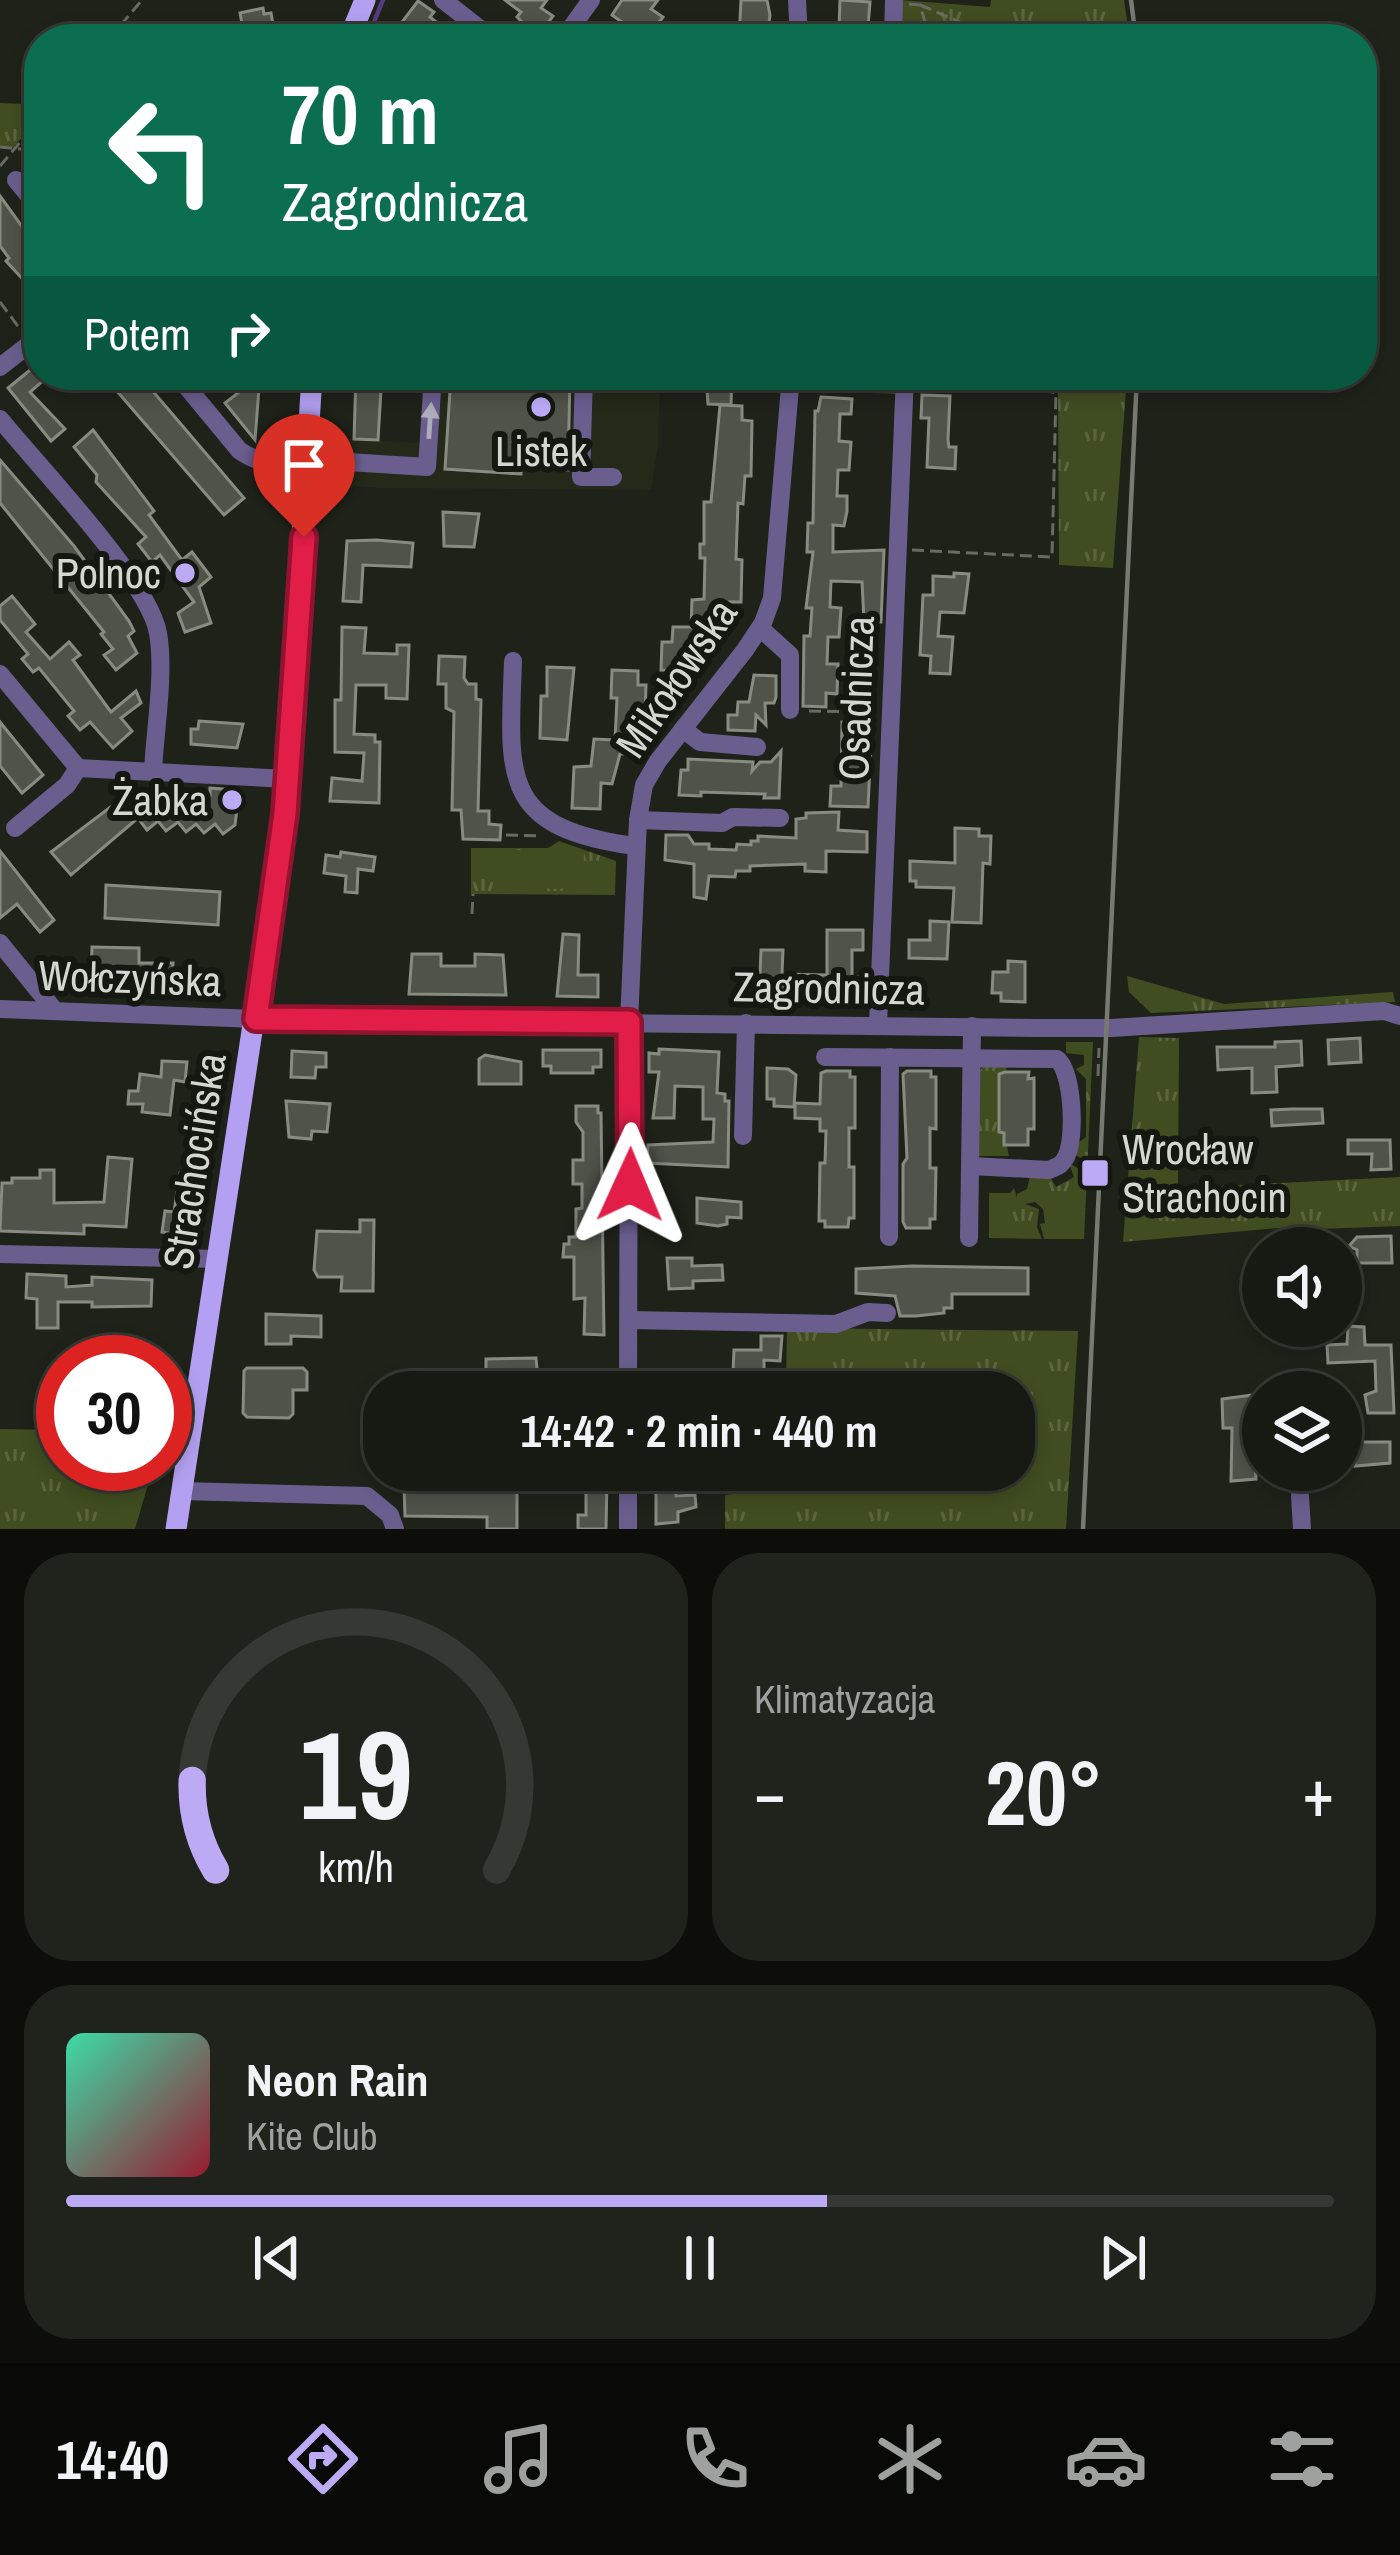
<!DOCTYPE html>
<html lang="pl">
<head>
<meta charset="utf-8">
<style>
  :root { --surface:#171a13; --page:#20231c; --text:#f1f3f6; --muted:#9ea1a0; --line:#363833; --accent:#bcaaf5 }
  body { margin:0; font-family:"Archivo Narrow",sans-serif; background:var(--page); color:var(--text); height:100vh; display:flex; flex-direction:column; font-size:45px; white-space:nowrap }
  * { box-sizing:border-box; margin:0 }
  p { font-size:39px; color:var(--muted) }
  .icon { flex:none; width:66px; height:66px; fill:none; stroke:currentColor; stroke-width:2; stroke-linecap:round; stroke-linejoin:round }
  .map { position:relative; height:1529px; overflow:hidden }
  .sheet { display:flex; flex-direction:column; gap:24px; padding:24px; background:#0d0e0a; flex:1 }
  .sheet>* { flex:none }
  .hud { position:absolute; left:24px; top:24px; width:1353px; height:366px; border-radius:48px; box-shadow:0 6px 18px #0003,0 0 0 3px var(--line); background:#0b6e4f; color:#fff; overflow:hidden }
  .tools { position:absolute; left:1242px; top:1227px; display:grid; gap:24px }
  .tools a { display:grid; place-items:center; width:120px; height:120px; border-radius:50%; background:var(--surface); box-shadow:0 6px 18px #0003,0 0 0 3px var(--line); font-size:60px }
  .speed { position:absolute; left:36px; top:1335px; display:flex; gap:24px; font-size:60px; font-weight:700; text-align:center }
  .speed>* { display:grid; place-content:center; width:156px; height:156px; border-radius:50%; background:var(--surface); box-shadow:0 6px 18px #0003,0 0 0 3px var(--line); line-height:1 }
  .speed .limit { border:18px solid #d22; background:#fff; color:#111 }
  .pin { position:absolute; display:grid; place-items:center; width:102px; height:102px; color:#fff; margin:-123px -51px; border-radius:50% 50% 50% 0; rotate:-45deg; box-shadow:0 0 12px #0007 }
  .pin .icon { rotate:45deg }
  .me { position:absolute; width:132px; margin:-66px; rotate:1deg; stroke-linejoin:round; filter:drop-shadow(0 0 9px #0008) }
  .turn { display:flex; align-items:center; gap:42px; height:252px; padding:0 60px; font-size:54px }
  .turn .icon { width:156px; height:156px; stroke-width:2.5 }
  .turn b { display:block; font-size:84px; line-height:102px }
  .then { display:flex; align-items:center; height:114px; padding:0 60px; background:#0003; gap:24px; font-size:45px }
  .big { font-size:90px; font-weight:700; line-height:1.1 }
  .sheet .widget { flex:1; display:flex; flex-direction:column; justify-content:center; gap:18px; min-width:0; padding:0 42px; border-radius:48px; background:var(--page) }
  .sheet .dial { align-items:center; gap:0 }
  .dial svg { height:312px; overflow:visible; fill:none; stroke:var(--line); stroke-width:7; stroke-linecap:round; text-anchor:middle }
  .dial text { fill:var(--text); stroke:none }
  .song { display:flex; align-items:center; gap:36px }
  .cover { width:144px; height:144px; border-radius:18px; background:linear-gradient(135deg,hsl(160 70% 55%),hsl(350 70% 35%)) }
  .played { height:12px; border-radius:6px; background:linear-gradient(90deg,var(--accent) 60%,var(--line) 60%) }
  .keys { display:flex; justify-content:space-around; direction:ltr }
  .heat { display:flex; justify-content:space-between; align-items:center; font-size:66px; direction:ltr }
  .sheet .tiles { flex:1; display:grid; gap:24px; grid-template-columns:1fr 1fr }
  .widget:last-child { grid-column:span 2 }
  .trip { position:absolute; left:363px; top:1371px; width:672px; height:120px; border-radius:48px; background:var(--surface); box-shadow:0 6px 18px #0003,0 0 0 3px var(--line); font-weight:700; line-height:120px; text-align:center }
  .tab-bar { display:flex; height:192px; justify-content:space-around; align-items:center; background:#090a08; color:var(--muted) }
  .tab-bar .icon { width:84px; height:84px }
  .tab-bar .selected { color:var(--accent) }
  .tab-bar b { font-size:54px; color:var(--text) }
  .map>svg:first-child { display:block }
  .built { fill:#24291a }
  .grass { fill:url(#grass-tufts) }
  .garden { fill:#404d20 }
  .lines { fill:none; stroke-linecap:round; stroke-linejoin:round }
  .stream { stroke:#513c81; stroke-width:4.5 }
  .building { fill:#4f5349; stroke:#878b80; stroke-width:3 }
  .path { stroke:#696b63; stroke-width:3; stroke-dasharray:12 6; stroke-linecap:butt }
  .minor { stroke:#6a5e8f; stroke-width:18 }
  .major { stroke:#b4a0f2; stroke-width:21 }
  .rail { stroke:#777a72; stroke-width:4.5 }
  .oneway { fill:#afacb9 }
  .route-casing { stroke:#92132f; stroke-width:30 }
  .route { stroke:#e11d48; stroke-width:21 }
  .poi-dot { fill:#bcaaf5; stroke:#151810; stroke-width:4.5 }
  .labels { text-anchor:middle; dominant-baseline:central; stroke-width:12; stroke-linejoin:round; paint-order:stroke }
  .poi-label { font-size:42px; fill:#d4d6d0; stroke:#151810; text-anchor:end }
  .street-label { font-size:42px; fill:#d4d6d0; stroke:#151810 }
</style>
</head>
<body>
<div class="map">
<svg width="1400" height="1529" viewBox="0 0 1400 1529">
  <defs>
    <pattern id="grass-tufts" width="24" height="20" patternUnits="userSpaceOnUse" patternTransform="scale(3)"><rect width="24" height="20" fill="#404d20"/><path d="M3 7l-1-3M5 7V3M7 7l1-3M15 17l-1-3M17 17v-4M19 17l1-3" fill="none" stroke="#5b663f"/></pattern>
  </defs>
  <rect width="100%" height="100%" fill="#1f2219"/>
  <path class="built" d="M425,375H660L658,446L651,490L381,488L326,484L329,438L421,443Z"/>
  <g class="grass">
    <path d="M900,0L990,7L991,0H1124L1130,39H898Z"/>
    <path d="M39,85V117L13,148L0,146V103L23,104Z"/>
    <path d="M804,375H989L986,385L901,379L899,394L803,390Z"/>
    <path d="M1013,375H1127L1113,568L1059,565L1058,384Z"/>
    <path d="M559,841L616,861L615,895L471,894V848H548Z"/>
    <path d="M1127,976L1224,1004L1393,992L1395,1002L1151,1013L1129,992Z"/>
    <path d="M1139,1037L1179,1038L1178,1188L1400,1177V1226L1292,1230L1289,1227L1123,1242Z"/>
    <path d="M1066,1042H1093L1084,1239H1044L1040,1224L1045,1223L1043,1209L1035,1202L1025,1204L1039,1209L1037,1227L1042,1239L989,1238V1193H1010L1014,1188L1017,1198V1194L1027,1189L1030,1176L1049,1175L1056,1187L1074,1177L1069,1163L1079,1169L1084,1160L1074,1154L1075,1145L1086,1137V1079L1076,1069L1084,1065V1055L1066,1053Z"/>
    <path d="M1007,1065L1005,1075H999V1098L1004,1109H999V1132L1004,1133L1009,1156H979V1072L983,1067Z"/>
    <path d="M787,1328L1078,1331L1066,1529H725V1495L819,1485L820,1470H1014V1392H821L820,1383H786Z"/>
    <path d="M0,1429L63,1430V1464H154L135,1529H0Z"/>
  </g>
  <path class="garden" d="M499,850L584,851L583,889L498,888Z"/>
  <g class="lines">
    <path class="stream" d="M367,39L383,0"/>
  </g>
  <g class="building">
    <path d="M505,0H547L541,8L553,16L537,37L517,17L521,12Z"/>
    <path d="M622,0H658L651,9L663,17L660,21L685,39H629L635,31L612,15Z"/>
    <path d="M741,0H767L770,15L767,39H739Z"/>
    <path d="M840,0L870,2L867,39H849V29H839Z"/>
    <path d="M418,1L434,12L430,17L447,31L443,39H420L402,22Z"/>
    <path d="M263,8L264,14L271,13L274,30L268,31L270,39H245L240,13Z"/>
    <path d="M0,196L39,250V297L6,261L9,258L0,246Z"/>
    <path d="M35,366L45,379L30,392L65,429L51,441L8,388Z"/>
    <path d="M103,375H139L244,498L224,515Z"/>
    <path d="M223,375H260L255,440L225,403L238,393Z"/>
    <path d="M356,375H391L389,391L381,390L378,440L354,439Z"/>
    <path d="M451,375H570L568,470L521,467V474L445,469Z"/>
    <path d="M706,375H732L731,405L708,404Z"/>
    <path d="M922,395L950,396L948,440L949,447H956L955,469L927,467L929,418H921Z"/>
    <path d="M821,397L852,399L851,414H840L839,441L851,442L849,470H838L837,496H847V511L844,526L833,525V552L884,550L881,622L864,621L862,582L831,581L830,607L841,608L839,637H828L827,664H838L837,694L826,693V707L803,706L804,636H810L812,608H806L813,552H807L808,523H813L815,411H818Z"/>
    <path d="M720,405L742,406V420L752,421L751,476H745L743,504L738,503L736,559L742,560L741,602H729V615L721,614V629H701L711,643H701L700,671L661,670L662,642H672L673,627H691L692,600L704,599L705,558H700V544H704V502H711Z"/>
    <path d="M93,430L154,511L149,515L182,560L192,552L211,577L199,587L211,623L185,632L178,613L194,602L160,555L152,562L138,544L146,537L96,482L97,475L74,447Z"/>
    <path d="M0,460L74,546L129,621L134,631L128,636L137,653L116,670L104,655L113,649L101,634L104,632L0,503Z"/>
    <path d="M443,512L479,514L474,547L444,546Z"/>
    <path d="M376,540L413,543L411,567L363,565L361,602L343,601L347,541Z"/>
    <path d="M954,573L969,574L964,613L940,612L938,636L953,637L950,674L930,673L931,656L920,655L923,595H933V576L954,577Z"/>
    <path d="M12,596L35,624L26,632L50,659L69,642L80,655L73,660L111,712L136,691L141,703L121,718L132,731L113,748L90,722L80,730L68,716L74,711L39,668L33,672L22,659L28,654L0,620V606Z"/>
    <path d="M342,627L366,628L364,653L397,654V645H409L407,699L386,698V685H356L354,734L375,735V742H380L379,803L330,801L332,778L362,781L364,753L335,752V700H341Z"/>
    <path d="M439,656L465,657L464,678L468,684H476V699L481,700L478,811H489V824L501,825L500,840L463,839L461,810H452L454,712L446,708V684H438Z"/>
    <path d="M547,667L574,668L567,740L540,738L541,696H547Z"/>
    <path d="M612,670L638,671V685H646L644,741L631,740L630,754H620L612,784L601,783L600,809L572,808L574,767L591,766L594,739L615,740L617,698H611Z"/>
    <path d="M754,675L776,676V697L774,703H765L766,725L756,715L755,731L728,730V715H737L738,702H749Z"/>
    <path d="M199,721L243,724L237,748L191,744V729H198Z"/>
    <path d="M0,722L43,775L22,793L0,766Z"/>
    <path d="M842,722L872,724L868,807L830,806L831,786H841Z"/>
    <path d="M781,751L779,798H764L765,794L701,792V796L679,795L681,770H688V759L753,762L752,771L760,762H771Z"/>
    <path d="M210,788L235,790L238,801L235,825L223,834L215,824L204,833L196,824L186,832L178,822L166,831L158,821L147,830L138,818L71,875L51,852L133,790L141,800L152,791L161,801L172,793L179,802L189,793L210,795Z"/>
    <path d="M839,812L838,830L867,832V852L826,851V872L805,871V864L750,866V871H736L735,877L709,876L706,899L694,897V864L665,860L666,835H688L694,844H709V849L736,850L737,844L751,845V841H758V836L796,838V819L806,818V813Z"/>
    <path d="M955,828L979,829V836H991L990,864L983,863L981,923L952,922L954,888L916,887V881H910V861L955,863Z"/>
    <path d="M0,851L54,920L40,932L17,904L0,918Z"/>
    <path d="M341,852L375,857L373,871L358,869L357,893L345,892L346,876L324,873L326,855L340,857Z"/>
    <path d="M106,885L220,892L218,925L105,918Z"/>
    <path d="M930,921L949,922L947,959L909,958V940H930Z"/>
    <path d="M827,930H863V950H852V976L858,977V999L811,998V1003H804L789,997H744V975H760L761,950H783L782,974L827,975Z"/>
    <path d="M563,934L579,935L578,975H598V997L557,996Z"/>
    <path d="M92,947L139,948V963H173L172,989L153,988V982L91,981Z"/>
    <path d="M412,954H441V966H475V954L503,955L506,995L409,994Z"/>
    <path d="M1008,961L1025,962V1002L1001,1001V993H992L993,972H1008Z"/>
    <path d="M1360,1038L1361,1062L1329,1064L1328,1040Z"/>
    <path d="M1301,1041L1302,1065L1276,1067L1277,1092L1252,1093V1068L1218,1070L1217,1047H1275V1042Z"/>
    <path d="M659,1049L719,1052L717,1093L725,1094V1101H729L728,1167L647,1163L648,1145L713,1142L714,1119H703V1087L675,1086L674,1118H653L659,1072H649V1053L659,1054Z"/>
    <path d="M543,1050H601V1067H593V1073H551V1066H543Z"/>
    <path d="M292,1051L326,1053V1067H316L315,1078L291,1077Z"/>
    <path d="M485,1055L521,1062V1084H479V1059Z"/>
    <path d="M162,1061L187,1062L185,1082L174,1080L170,1115L142,1112L143,1104H128L129,1091H138L140,1074L161,1077Z"/>
    <path d="M767,1068L788,1069L796,1075L794,1107L774,1106V1099H767Z"/>
    <path d="M826,1071H850V1077H855V1128H849V1167H854V1218H849L848,1227H825V1221H819L820,1163H825L826,1131H820V1119L795,1118V1103L820,1104L821,1073Z"/>
    <path d="M907,1071H931V1077H936V1129L930,1128V1168H936L935,1219H930V1228H906L903,1222V1164L907,1158L903,1074Z"/>
    <path d="M1005,1072H1029L1028,1079L1034,1078V1129H1028V1145H1004V1133L999,1132V1074Z"/>
    <path d="M286,1101L330,1104L327,1132L312,1131L311,1139L289,1137Z"/>
    <path d="M576,1106H598V1113H601L604,1335L584,1334L585,1298L574,1299V1257H563L564,1244H569V1237H576V1209L582,1208V1184H573V1160H583V1132L576,1122Z"/>
    <path d="M1292,1109H1322L1323,1123L1272,1126L1271,1110Z"/>
    <path d="M1348,1140H1390L1391,1169L1371,1170L1372,1154H1348Z"/>
    <path d="M108,1157L132,1159L126,1227L84,1225V1234L0,1231L2,1183H12V1178H40V1170H54V1203L104,1202Z"/>
    <path d="M180,1173L199,1176L190,1236L162,1232L165,1211L174,1212Z"/>
    <path d="M697,1198L741,1202V1218L727,1217V1224L718,1226L697,1223Z"/>
    <path d="M360,1220H374L373,1291H341L342,1277H318L314,1270L317,1231L360,1232Z"/>
    <path d="M1391,1236L1392,1263H1357V1250L1349,1246L1357,1237Z"/>
    <path d="M667,1258H692V1266L722,1265L723,1280L693,1281V1288L669,1289Z"/>
    <path d="M912,1266L1028,1268V1294H952V1308H944V1313L916,1316H900L895,1296L856,1293V1269Z"/>
    <path d="M27,1274L66,1276V1287L92,1285V1277L152,1280L151,1306L92,1307V1302H58V1328H37V1299L26,1298Z"/>
    <path d="M266,1314L321,1316V1337L291,1336V1344H266Z"/>
    <path d="M1348,1326L1364,1327L1365,1345H1391L1394,1413H1368L1365,1395L1376,1391L1375,1361L1328,1363L1327,1345L1347,1344Z"/>
    <path d="M761,1336H782L780,1361L764,1360V1371H733L734,1350H761Z"/>
    <path d="M536,1358L539,1392H505V1371H486V1359Z"/>
    <path d="M247,1368H303L307,1372V1390H293V1414L289,1418L247,1417L243,1413L244,1371Z"/>
    <path d="M1252,1395L1253,1409H1247L1248,1447L1251,1456H1255L1256,1479L1231,1481L1232,1428H1223L1222,1399Z"/>
    <path d="M1345,1442H1390V1463L1355,1466V1459H1345Z"/>
    <path d="M656,1470H676V1496L695,1495L696,1507L678,1512V1522L656,1524Z"/>
    <path d="M590,1475L607,1478L606,1529H578V1515H586V1479Z"/>
    <path d="M404,1487L517,1488V1529H487V1517L405,1516Z"/>
  </g>
  <g class="lines">
    <g class="path">
      <path d="M909,4L920,5L930,39"/>
      <path d="M920,5L999,39"/>
      <path d="M992,35L1063,38"/>
      <path d="M109,39L142,0"/>
      <path d="M0,147L39,151"/>
      <path d="M0,166L39,120"/>
      <path d="M30,168L33,161L39,160"/>
      <path d="M0,302L20,329"/>
      <path d="M912,550L1052,557L1056,393L993,375"/>
      <path d="M809,711L872,712"/>
      <path d="M506,835L542,836"/>
      <path d="M472,914L473,894"/>
      <path d="M1098,1076L1099,1048"/>
    </g>
    <g class="minor">
      <path d="M443,0L493,39"/>
      <path d="M797,0L799,39"/>
      <path d="M574,25L594,39"/>
      <path d="M563,39L591,0"/>
      <path d="M893,39L894,0"/>
      <path d="M16,180L39,208"/>
      <path d="M0,367L27,346"/>
      <path d="M177,375L239,450C260,466 283,464 308,465"/>
      <path d="M584,375L581,477H613"/>
      <path d="M0,419C38,466 149,581 158,633C165,673 155,730 153,771"/>
      <path d="M308,475L335,476L348,462L427,467L433,375"/>
      <path d="M760,628L790,655V710"/>
      <path d="M513,661C509,776 499,828 635,846"/>
      <path d="M0,674L78,768L67,785L15,828"/>
      <path d="M683,729L700,742L757,747"/>
      <path d="M78,768L288,779"/>
      <path d="M638,820L722,823L733,817L780,818"/>
      <path d="M0,943L55,1011"/>
      <path d="M0,1009L256,1019L1036,1028H1111L1384,1011L1400,1016"/>
      <path d="M878,1025L905,375"/>
      <path d="M825,1057L1057,1059C1073,1072 1076,1138 1066,1157C1061,1166 1058,1166 1049,1170L971,1166"/>
      <path d="M743,1136L746,1023"/>
      <path d="M889,1237L890,1057"/>
      <path d="M969,1238L972,1026"/>
      <path d="M0,1254L217,1259"/>
      <path d="M629,1320L836,1324L868,1312L887,1313"/>
      <path d="M628,1392L629,1022L638,820L644,785L658,761L745,650L763,623L772,598L791,375"/>
      <path d="M628,1470V1529"/>
      <path d="M181,1491L367,1496L390,1515L395,1529"/>
      <path d="M1300,1496L1302,1529"/>
    </g>
    <g class="major">
      <path d="M349,39L365,0"/>
      <path d="M176,1529L285,815L312,375"/>
    </g>
    <g class="rail">
      <path d="M1131,0L1136,39"/>
      <path d="M1083,1529L1137,375"/>
    </g>
  </g>
  <defs><path id="oneway-solid" d="M-6-.8H1V-3.2L6.5 0L1 3.2V.8H-6Z" transform="scale(3)"/></defs>
  <use class="oneway" href="#oneway-solid" transform="translate(430 421) rotate(-86)"/>
  <g class="lines">
    <g class="route-casing">
      <path id="route" d="M304,537L285,814L256,1019L629,1022L630,1185"/>
    </g>
    <use href="#route" class="route"/>
  </g>
  <g class="poi-dot">
    <circle cx="541" cy="407" r="12"/>
    <circle cx="185" cy="573" r="12"/>
    <circle cx="232" cy="800" r="12"/>
    <rect x="1080" y="1158" width="30" height="30" rx="6"/>
  </g>
  <g class="labels">
    <g class="poi-label">
      <text x="541" y="451" text-anchor="middle">Listek</text>
      <text x="161" y="573">Polnoc</text>
      <text x="208" y="800">Żabka</text>
      <text x="1122" y="1149" text-anchor="start">Wrocław<tspan x="1122" dy="48">Strachocin</tspan></text>
    </g>
    <g class="street-label">
      <text transform="translate(676 678) rotate(-56)">Mikołowska</text>
      <text transform="translate(856 698) rotate(-88)">Osadnicza</text>
      <text transform="translate(130 978) rotate(2)">Wołczyńska</text>
      <text transform="translate(829 988) rotate(1)">Zagrodnicza</text>
      <text transform="translate(194 1161) rotate(-81)">Strachocińska</text>
    </g>
  </g>
</svg>
<div class="tools">
<a><svg class="icon" aria-label="sound" viewBox="0 0 24 24"><path d="M4 9h4l5-4v14l-5-4H4zM17 9q2 3 0 6"/></svg></a>
<a><svg class="icon" aria-label="layers" viewBox="0 0 24 24"><path d="M12 4l9 5-9 5-9-5zM3 14l9 5 9-5"/></svg></a>
</div>
<div class="speed"><div class="limit">30</div></div>
<div class="pin" style="left:304px;top:537px;background:#d93025"><svg class="icon" aria-label="arrive" viewBox="0 0 24 24"><path d="M6 21V4h12l-3 4 3 4H6"/></svg></div>
<svg class="me" style="left:630px;top:1185px" viewBox="-20 -20 40 40"><path d="M0-17L14 15 0 8-14 15z" fill="#e11d48" stroke="#fff" stroke-width="4"/></svg>
<div class="trip">14:42 · 2 min · 440 m</div>
<div class="hud">
<div class="turn"><svg class="icon" aria-label="left" viewBox="0 0 24 24"><path d="M17 20v-9H6M10 6l-5 5 5 5"/></svg><div><b>70 m</b>Zagrodnicza</div></div>
<div class="then">Potem<svg class="icon" aria-label="right" viewBox="0 0 24 24"><path d="M7 20v-9h11M14 6l5 5-5 5"/></svg></div>
</div>
</div>
<section class="sheet">
<div class="tiles">
<div class="widget dial"><svg viewBox="0 0 100 80">
<path d="M14 69A42 42 0 1 1 86 69"/>
<path d="M14 69A42 42 0 0 1 8 46" stroke="#bcaaf5"/>
<text x="50" y="56" font-size="32" font-weight="700">19</text>
<text x="50" y="72" font-size="11">km/h</text>
</svg></div>
<div class="widget"><p>Klimatyzacja</p>
<div class="heat"><a>−</a><b class="big">20°</b><a>+</a></div>
</div>
<div class="widget">
<div class="song"><i class="cover"></i><div><b>Neon Rain</b><p>Kite Club</p></div></div>
<div class="played"></div>
<div class="keys"><svg class="icon" aria-label="previous" viewBox="0 0 24 24"><path d="M18 5L8 12l10 7zM5 5v14"/></svg><svg class="icon" aria-label="pause" viewBox="0 0 24 24"><path d="M8 5v14M16 5v14"/></svg><svg class="icon" aria-label="next" viewBox="0 0 24 24"><path d="M6 5l10 7-10 7zM19 5v14"/></svg></div>
</div>
</div>
</section>
<nav class="tab-bar">
<b>14:40</b>
<svg class="icon selected" aria-label="directions" viewBox="0 0 24 24"><path d="M12 3l9 9-9 9-9-9zM9 14v-3h6M13 9l2 2-2 2"/></svg>
<svg class="icon" aria-label="music" viewBox="0 0 24 24"><path d="M9 18V5l10-2v13"/><circle cx="6" cy="18" r="3"/><circle cx="16" cy="16" r="3"/></svg>
<svg class="icon" aria-label="phone" viewBox="0 0 24 24"><path d="M5 4h4l2 5-3 2q2 4 5 5l2-3 5 2v4C11 20 4 13 5 4z"/></svg>
<svg class="icon" aria-label="climate" viewBox="0 0 24 24"><path d="M12 3v18M4 7l16 10M4 17L20 7"/></svg>
<svg class="icon" aria-label="car" viewBox="0 0 24 24"><path d="M5 17H2v-5l4-1 3-4h7l3 4 3 1v5h-3M9 17h6M6 11h13"/><circle cx="7" cy="17" r="2"/><circle cx="17" cy="17" r="2"/></svg>
<svg class="icon" aria-label="filters" viewBox="0 0 24 24"><path d="M4 7h16M4 17h16"/><circle cx="9" cy="7" r="2"/><circle cx="15" cy="17" r="2"/></svg>
</nav>
</body>
</html>
